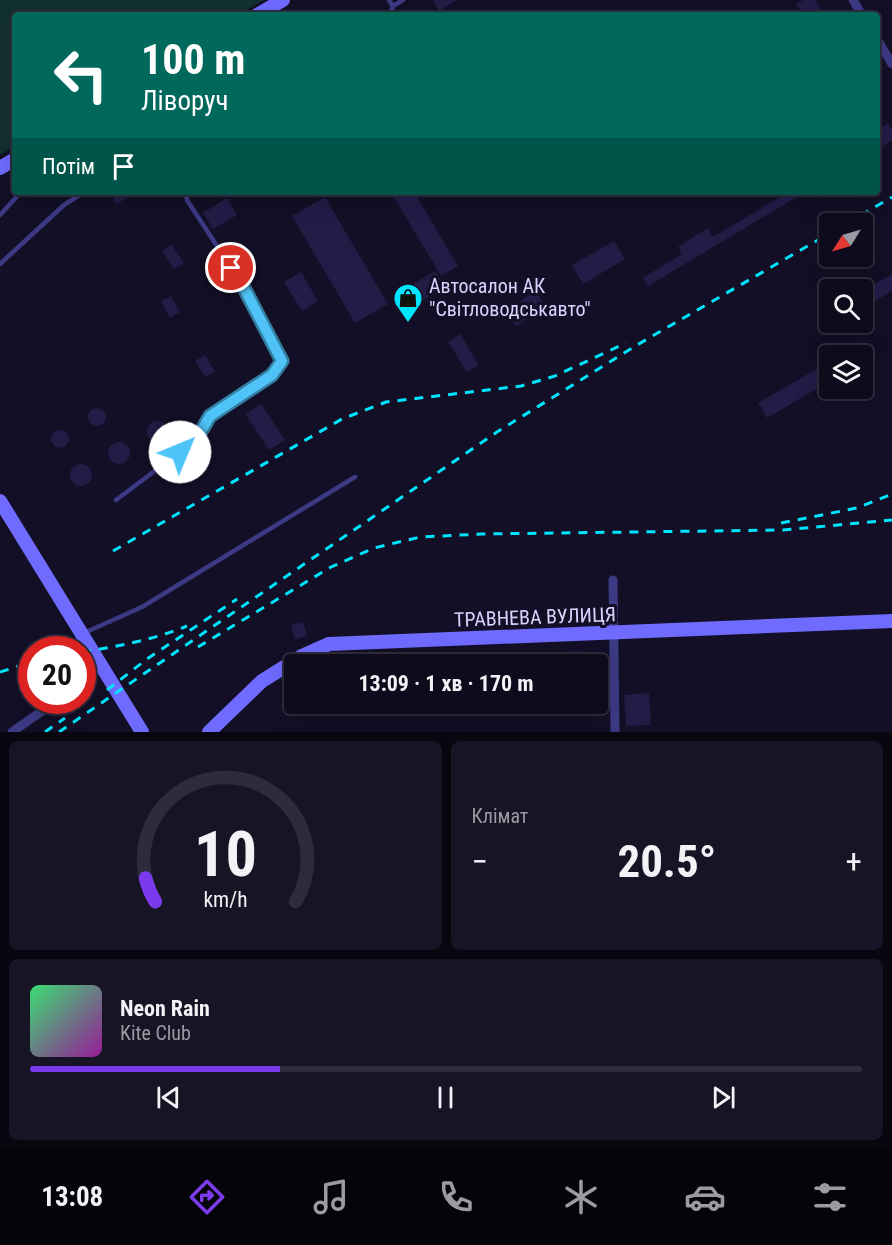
<!DOCTYPE html>
<html lang="uk">
<head>
<meta charset="utf-8">
<style>
  :root { --surface:#0e0b1c; --page:#171425; --text:#f1f3f6; --muted:#9b9ba3; --line:#2e2b3b; --accent:#7c3aed }
  body { margin:0; font-family:"Roboto Condensed",sans-serif; background:var(--page); color:var(--text); height:100vh; display:flex; flex-direction:column; font-size:22px; white-space:nowrap }
  * { box-sizing:border-box; margin:0 }
  p { font-size:20px; color:var(--muted) }
  .icon { flex:none; width:33px; height:33px; fill:none; stroke:currentColor; stroke-width:2; stroke-linecap:round; stroke-linejoin:round }
  .map { position:relative; height:732px; overflow:hidden }
  .panel { display:flex; flex-direction:column; gap:9px; padding:9px; background:#08060f; flex:1 }
  .panel>* { flex:none }
  .top-card { position:absolute; left:12px; top:12px; width:868px; height:183px; border-radius:6px; box-shadow:0 6px 24px #0002,0 0 0 2px var(--line); background:#00695c; color:#fff; overflow:hidden }
  .needle { width:39px; rotate:233deg }
  .fabs { position:absolute; left:819px; top:213px; display:grid; gap:12px }
  .fabs a { display:grid; place-items:center; width:54px; height:54px; border-radius:6px; background:var(--surface); box-shadow:0 6px 24px #0002,0 0 0 2px var(--line); font-size:30px }
  .speed { position:absolute; left:18px; top:636px; display:flex; gap:12px; font-size:30px; font-weight:700; text-align:center }
  .speed>* { display:grid; place-content:center; width:78px; height:78px; border-radius:50%; background:var(--surface); box-shadow:0 6px 24px #0002,0 0 0 2px var(--line); line-height:1 }
  .speed .limit { border:9px solid #d22; background:#fff; color:#111 }
  .pin { position:absolute; display:grid; place-items:center; width:51px; height:51px; color:#fff; margin:-26px; border:3px solid #fff; border-radius:50%; box-shadow:0 2px 6px #0007 }
  .me { position:absolute; width:66px; margin:-33px; rotate:45deg; stroke-linejoin:round; filter:drop-shadow(0 0 4px #0008) }
  .turn { display:flex; align-items:center; gap:21px; height:126px; padding:0 30px; font-size:27px }
  .turn .icon { width:78px; height:78px; stroke-width:2.5 }
  .turn b { display:block; font-size:42px; line-height:51px }
  .then { display:flex; align-items:center; height:57px; padding:0 30px; background:#0003; gap:12px; font-size:22px }
  .big { font-size:45px; font-weight:700; line-height:1.1 }
  .panel .card { flex:1; display:flex; flex-direction:column; justify-content:center; gap:9px; min-width:0; padding:0 21px; border-radius:9px; background:var(--page) }
  .panel .dial { align-items:center; gap:0 }
  .dial svg { height:156px; overflow:visible; fill:none; stroke:var(--line); stroke-width:7; stroke-linecap:round; text-anchor:middle }
  .dial text { fill:var(--text); stroke:none }
  .song { display:flex; align-items:center; gap:18px }
  .cover { width:72px; height:72px; border-radius:9px; background:linear-gradient(135deg,hsl(140 70% 55%),hsl(300 70% 35%)) }
  .played { height:6px; border-radius:3px; background:linear-gradient(90deg,var(--accent) 30%,var(--line) 30%) }
  .keys { display:flex; justify-content:space-around; direction:ltr }
  .heat { display:flex; justify-content:space-between; align-items:center; font-size:33px; direction:ltr }
  .panel .tiles { flex:1; display:grid; gap:9px; grid-template-columns:1fr 1fr }
  .card:last-child { grid-column:span 2 }
  .trip { position:absolute; left:284px; top:654px; width:324px; height:60px; border-radius:6px; background:var(--surface); box-shadow:0 6px 24px #0002,0 0 0 2px var(--line); font-weight:700; line-height:60px; text-align:center }
  .tabs { display:flex; height:96px; justify-content:space-around; align-items:center; background:#06040b; color:var(--muted) }
  .tabs .icon { width:42px; height:42px }
  .tabs .on { color:var(--accent) }
  .tabs b { font-size:27px; color:var(--text) }
  .map>svg:first-child { display:block }
  .green { fill:#12302f }
  .building { fill:#241b47 }
  .lines { fill:none; stroke-linecap:round; stroke-linejoin:round }
  .lane { stroke:#3d3a85; stroke-width:4.5 }
  .street { stroke:#3d3a85; stroke-width:9 }
  .secondary { stroke:#6f6bff; stroke-width:14 }
  .rail { stroke:#00e5ff; stroke-width:3; stroke-dasharray:9 8; stroke-linecap:butt }
  .route-casing { stroke:#337fa1; stroke-width:15 }
  .route { stroke:#4fc3f7; stroke-width:10 }
  .labels { text-anchor:middle; dominant-baseline:central; stroke-width:6; stroke-linejoin:round; paint-order:stroke }
  .poi-label { font-size:20px; fill:#d9d4ff; stroke:#130f26; text-anchor:start }
  .street-label { font-size:20px; fill:#d9d4ff; stroke:#130f26 }
</style>
</head>
<body>
<div class="map">
<svg width="892" height="732" viewBox="0 0 892 732">
  <rect width="100%" height="100%" fill="#130f26"/>
  <path class="green" d="M0,0H264L238,15H15V146L0,155Z"/>
  <g class="building">
    <path d="M433,0H457L439,11Z"/>
    <path d="M803,0H815L824,15H803L796,4Z"/>
    <path d="M888,123L892,130V140L878,149V130Z"/>
    <path d="M115,192H135L117,204L111,195Z"/>
    <path d="M391,192H414L458,266L441,276Z"/>
    <path d="M788,192H805L648,286L643,278L682,254L678,247L708,228L713,237Z"/>
    <path d="M325,197L388,304L355,323L292,216Z"/>
    <path d="M227,198L237,215L213,229L203,213Z"/>
    <path d="M614,241L625,259L583,284L572,265Z"/>
    <path d="M172,245L184,263L174,269L162,251Z"/>
    <path d="M435,271L445,287L420,302L410,286Z"/>
    <path d="M301,272L318,301L302,311L284,282Z"/>
    <path d="M892,274V291L875,301L868,288Z"/>
    <path d="M536,291L546,307L516,326L505,310Z"/>
    <path d="M171,296L180,312L170,318L161,301Z"/>
    <path d="M460,334L479,365L467,372L448,342Z"/>
    <path d="M862,342L871,357L862,362V356H839Z"/>
    <path d="M205,355L215,372L205,377L195,361Z"/>
    <path d="M830,361V381L767,418L758,403Z"/>
    <path d="M261,404L285,440L269,450L245,414Z"/>
    <circle cx="97" cy="417" r="9"/>
    <circle cx="158" cy="432" r="11"/>
    <circle cx="60" cy="439" r="9"/>
    <circle cx="119" cy="453" r="11"/>
    <circle cx="81" cy="475" r="11"/>
    <path d="M595,607L597,622L582,623L581,608Z"/>
    <path d="M303,622L307,636L295,639L291,625Z"/>
    <path d="M578,651L580,664H566L564,652Z"/>
    <path d="M649,693L651,725L626,726L624,695Z"/>
  </g>
  <g class="lines">
    <g class="lane">
      <path d="M389,0L393,6L403,0"/>
      <path d="M390,15L393,6"/>
      <path d="M236,192V193"/>
      <path d="M0,215L21,192"/>
      <path d="M0,264L64,205L84,192"/>
      <path d="M116,500L196,440L210,416L272,375L282,361L243,286L187,200L186,192"/>
      <path d="M84,633L142,607L355,477"/>
    </g>
    <g class="street">
      <path d="M853,0L862,15"/>
      <path d="M878,41L892,64"/>
      <path d="M613,580L615,732"/>
      <path d="M82,678L98,662"/>
      <path d="M12,732L58,700"/>
    </g>
    <g class="secondary">
      <path d="M257,15L283,0"/>
      <path d="M0,168L15,159"/>
      <path d="M0,501L142,732"/>
      <path d="M209,732L262,681L302,656L329,644L892,621"/>
    </g>
    <g class="rail">
      <path d="M846,224L892,197"/>
      <path d="M781,523L857,508L892,494"/>
      <path d="M113,551L342,419L386,402L521,386L555,376L626,343"/>
      <path d="M198,647L331,567L374,548L420,537L482,534L783,530L892,520"/>
      <path d="M82,652C119,646 153,640 187,626"/>
      <path d="M0,672L32,662"/>
      <path d="M107,690L147,659L237,599"/>
      <path d="M45,732L65,718"/>
      <path d="M59,732L497,432L637,345L830,233"/>
    </g>
  </g>
  <g class="lines">
    <g class="route-casing">
      <path id="route" d="M180,452L196,440L210,416L272,375L282,361L243,286L231,268"/>
    </g>
    <use href="#route" class="route"/>
  </g>
  <defs>
    <g id="shop-pin" transform="scale(1.5)"><path d="M0 17L-7.5 6A9.5 9.5 0 1 1 7.5 6Z" fill="#00e5ff" stroke="#130f26"/><path d="M-5-2.5h2.3a2.7 3.5 0 0 1 5.4 0H5L5.5 6h-11ZM-1.5-2.5h3a1.5 2.3 0 0 0-3 0Z" fill="#111"/></g>
  </defs>
  <g fill-rule="evenodd">
    <use href="#shop-pin" x="408" y="298"/>
  </g>
  <g class="labels">
    <g class="poi-label">
      <text x="429" y="286">Автосалон АК<tspan x="429" dy="23">"Світловодськавто"</tspan></text>
    </g>
    <g class="street-label">
      <text transform="translate(535 617) rotate(-2)">ТРАВНЕВА ВУЛИЦЯ</text>
    </g>
  </g>
</svg>
<div class="fabs">
<a><svg class="needle" viewBox="-14 -14 28 28"><path d="M0-13l5 13h-10z" fill="#e53935"/><path d="M0 13l5-13h-10z" fill="#9b9ba3"/></svg></a>
<a><svg class="icon" aria-label="search" viewBox="0 0 24 24"><circle cx="10" cy="10" r="6"/><path d="M15 15l6 6"/></svg></a>
<a><svg class="icon" aria-label="layers" viewBox="0 0 24 24"><path d="M12 4l9 5-9 5-9-5zM3 14l9 5 9-5"/></svg></a>
</div>
<div class="speed"><div class="limit">20</div></div>
<div class="pin" style="left:231px;top:268px;background:#d93025"><svg class="icon" aria-label="arrive" viewBox="0 0 24 24"><path d="M6 21V4h12l-3 4 3 4H6"/></svg></div>
<svg class="me" style="left:180px;top:452px" viewBox="-20 -20 40 40"><circle r="19" fill="#fff"/><path d="M0-13L10 11 0 6-10 11z" fill="#4fc3f7"/></svg>
<div class="trip">13:09 · 1 хв · 170 m</div>
<div class="top-card">
<div class="turn"><svg class="icon" aria-label="left" viewBox="0 0 24 24"><path d="M17 20v-9H6M10 6l-5 5 5 5"/></svg><div><b>100 m</b>Ліворуч</div></div>
<div class="then">Потім<svg class="icon" aria-label="arrive" viewBox="0 0 24 24"><path d="M6 21V4h12l-3 4 3 4H6"/></svg></div>
</div>
</div>
<section class="panel">
<div class="tiles">
<div class="card dial"><svg viewBox="0 0 100 80">
<path d="M14 69A42 42 0 1 1 86 69"/>
<path d="M14 69A42 42 0 0 1 9 57" stroke="#7c3aed"/>
<text x="50" y="56" font-size="32" font-weight="700">10</text>
<text x="50" y="72" font-size="11">km/h</text>
</svg></div>
<div class="card"><p>Клімат</p>
<div class="heat"><a>−</a><b class="big">20.5°</b><a>+</a></div>
</div>
<div class="card">
<div class="song"><i class="cover"></i><div><b>Neon Rain</b><p>Kite Club</p></div></div>
<div class="played"></div>
<div class="keys"><svg class="icon" aria-label="previous" viewBox="0 0 24 24"><path d="M18 5L8 12l10 7zM5 5v14"/></svg><svg class="icon" aria-label="pause" viewBox="0 0 24 24"><path d="M8 5v14M16 5v14"/></svg><svg class="icon" aria-label="next" viewBox="0 0 24 24"><path d="M6 5l10 7-10 7zM19 5v14"/></svg></div>
</div>
</div>
</section>
<nav class="tabs">
<b>13:08</b>
<svg class="icon on" aria-label="directions" viewBox="0 0 24 24"><path d="M12 3l9 9-9 9-9-9zM9 14v-3h6M13 9l2 2-2 2"/></svg>
<svg class="icon" aria-label="music" viewBox="0 0 24 24"><path d="M9 18V5l10-2v13"/><circle cx="6" cy="18" r="3"/><circle cx="16" cy="16" r="3"/></svg>
<svg class="icon" aria-label="phone" viewBox="0 0 24 24"><path d="M5 4h4l2 5-3 2q2 4 5 5l2-3 5 2v4C11 20 4 13 5 4z"/></svg>
<svg class="icon" aria-label="climate" viewBox="0 0 24 24"><path d="M12 3v18M4 7l16 10M4 17L20 7"/></svg>
<svg class="icon" aria-label="car" viewBox="0 0 24 24"><path d="M5 17H2v-5l4-1 3-4h7l3 4 3 1v5h-3M9 17h6M6 11h13"/><circle cx="7" cy="17" r="2"/><circle cx="17" cy="17" r="2"/></svg>
<svg class="icon" aria-label="filters" viewBox="0 0 24 24"><path d="M4 7h16M4 17h16"/><circle cx="9" cy="7" r="2"/><circle cx="15" cy="17" r="2"/></svg>
</nav>
</body>
</html>
